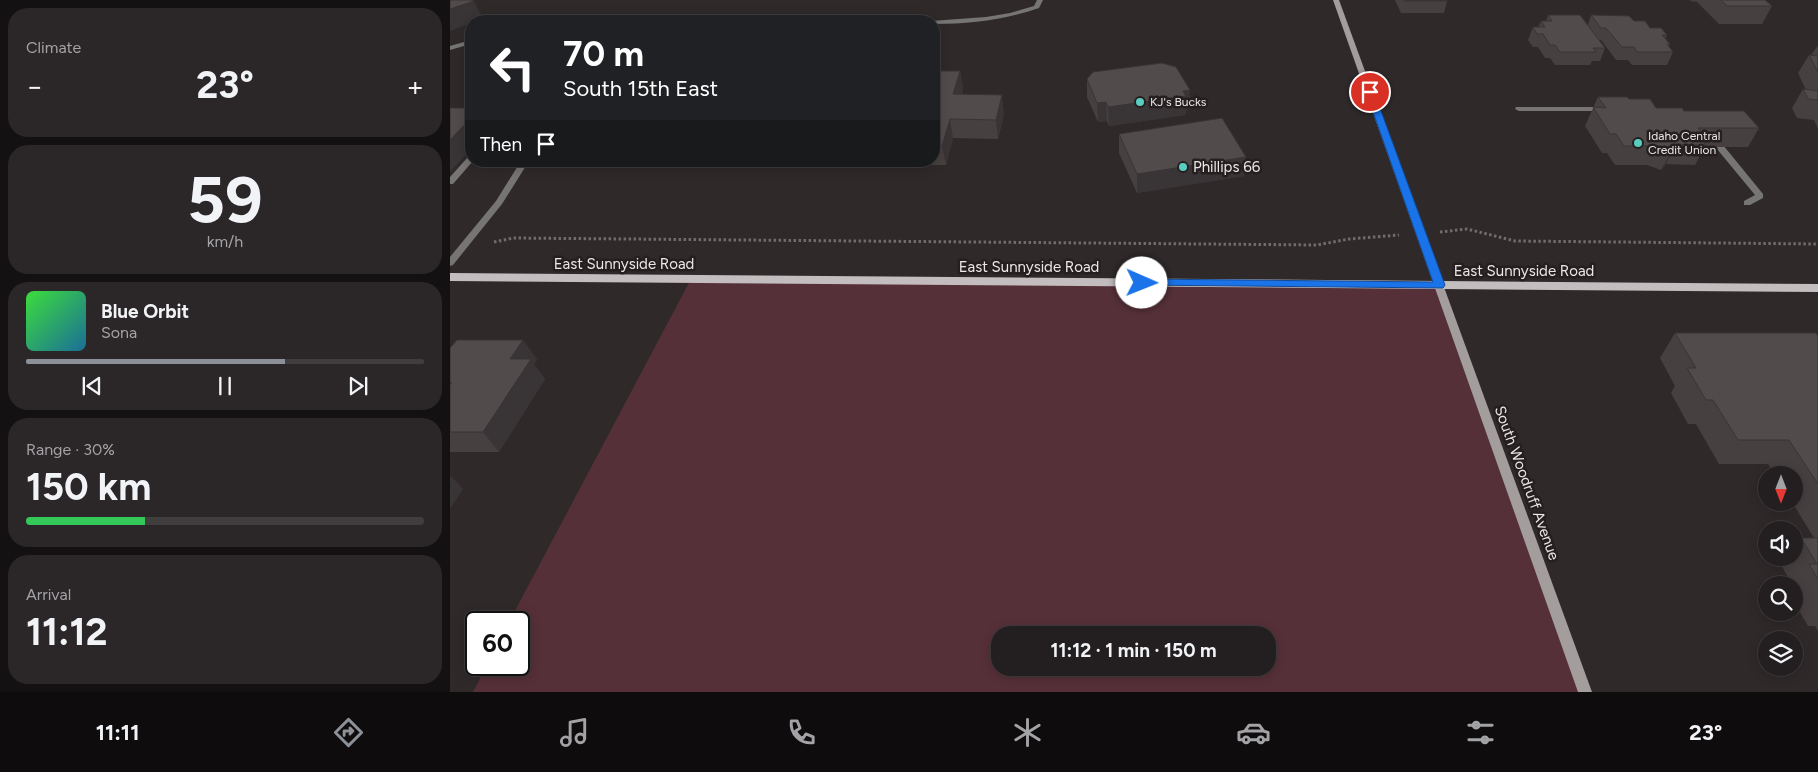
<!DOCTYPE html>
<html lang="en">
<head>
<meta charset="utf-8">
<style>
  :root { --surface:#231f20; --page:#2b2729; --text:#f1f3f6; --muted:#a3a2a5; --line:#403d3e; --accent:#8c9099 }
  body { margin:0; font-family:Figtree,sans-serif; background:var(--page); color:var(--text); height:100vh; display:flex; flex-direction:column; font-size:19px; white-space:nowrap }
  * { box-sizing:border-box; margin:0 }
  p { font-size:16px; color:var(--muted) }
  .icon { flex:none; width:28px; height:28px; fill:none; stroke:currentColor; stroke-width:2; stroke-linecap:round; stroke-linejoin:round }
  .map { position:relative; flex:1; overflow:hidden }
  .drawer { display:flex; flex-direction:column; gap:8px; padding:8px; background:#131112; width:450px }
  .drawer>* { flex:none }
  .top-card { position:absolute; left:15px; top:15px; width:475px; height:152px; border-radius:20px; box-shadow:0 2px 12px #0003,0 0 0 1px var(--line); background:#202124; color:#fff; overflow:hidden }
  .needle { width:32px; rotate:180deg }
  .controls { position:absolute; left:1308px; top:466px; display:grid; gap:10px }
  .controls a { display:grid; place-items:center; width:45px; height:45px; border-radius:50%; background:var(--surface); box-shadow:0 2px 12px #0003,0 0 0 1px var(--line); font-size:25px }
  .speed { position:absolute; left:15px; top:611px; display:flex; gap:10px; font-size:25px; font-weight:700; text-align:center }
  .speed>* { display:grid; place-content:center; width:65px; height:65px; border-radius:50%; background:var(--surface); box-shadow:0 2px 12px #0003,0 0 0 1px var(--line); line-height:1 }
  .speed .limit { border:2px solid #111; border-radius:8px; background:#fff; color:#111 }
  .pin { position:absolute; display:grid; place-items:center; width:42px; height:42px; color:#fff; margin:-21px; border:2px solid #fff; border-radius:50%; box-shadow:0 1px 5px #0007 }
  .me { position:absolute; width:55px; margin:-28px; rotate:91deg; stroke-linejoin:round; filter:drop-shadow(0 0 4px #0008) }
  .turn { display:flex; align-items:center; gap:18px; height:105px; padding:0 15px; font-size:22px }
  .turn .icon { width:65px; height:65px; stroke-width:2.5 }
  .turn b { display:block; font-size:35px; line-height:42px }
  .then { display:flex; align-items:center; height:48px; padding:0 15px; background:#0003; gap:10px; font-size:19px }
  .big { font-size:38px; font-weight:700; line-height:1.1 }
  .drawer .tile { flex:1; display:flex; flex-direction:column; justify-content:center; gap:8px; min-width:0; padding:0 18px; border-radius:20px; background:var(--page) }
  .drawer .dial { align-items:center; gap:0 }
  .dial b { font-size:65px; line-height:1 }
  .song { display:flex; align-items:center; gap:15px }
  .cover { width:60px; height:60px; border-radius:8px; background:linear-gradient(135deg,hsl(120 70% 55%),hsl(200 70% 35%)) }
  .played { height:5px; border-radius:2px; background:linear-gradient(90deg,var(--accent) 65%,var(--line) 65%) }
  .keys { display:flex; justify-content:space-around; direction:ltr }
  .heat { display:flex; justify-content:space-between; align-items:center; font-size:28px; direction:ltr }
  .charge { height:8px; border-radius:4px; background:linear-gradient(90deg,#34c759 30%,var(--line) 0) }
  .trip { position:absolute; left:541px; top:626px; width:285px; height:50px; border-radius:20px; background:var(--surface); box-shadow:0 2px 12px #0003,0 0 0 1px var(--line); font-weight:700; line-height:50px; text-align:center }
  .menu { display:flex; height:80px; justify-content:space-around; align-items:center; background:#0e0c0d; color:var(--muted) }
  .menu .icon { width:35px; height:35px }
  .menu .active { color:var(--accent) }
  .menu b { font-size:22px; color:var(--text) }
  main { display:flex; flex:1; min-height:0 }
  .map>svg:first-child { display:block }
  .green { fill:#563039; fill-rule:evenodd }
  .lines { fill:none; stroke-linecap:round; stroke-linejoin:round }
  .path { stroke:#706b6c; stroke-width:3; stroke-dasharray:2.5 2.5; stroke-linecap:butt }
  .service { fill:#777474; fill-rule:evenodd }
  .minor { fill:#777474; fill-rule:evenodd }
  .secondary { fill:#a39d9e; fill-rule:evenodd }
  .primary { fill:#c4bdbf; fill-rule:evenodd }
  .wall { fill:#474041 }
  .shaded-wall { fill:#393435 }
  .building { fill:#524b4c; stroke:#393435 }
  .route { fill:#1a73e8; stroke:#114b97 }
  .poi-dot { fill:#58cec0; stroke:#251f20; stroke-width:2 }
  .labels { text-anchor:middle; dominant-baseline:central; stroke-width:5; stroke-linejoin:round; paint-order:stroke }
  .far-poi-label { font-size:12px; fill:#ebe7e8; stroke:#251f20; text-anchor:start }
  .poi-label { font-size:15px; fill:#ebe7e8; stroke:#251f20; text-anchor:start }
  .street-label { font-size:15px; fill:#ebe7e8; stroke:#251f20 }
</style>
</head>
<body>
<main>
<section class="drawer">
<div class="tile"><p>Climate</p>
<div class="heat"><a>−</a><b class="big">23°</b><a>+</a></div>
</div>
<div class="tile dial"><b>59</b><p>km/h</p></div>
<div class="tile">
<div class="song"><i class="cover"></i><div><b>Blue Orbit</b><p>Sona</p></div></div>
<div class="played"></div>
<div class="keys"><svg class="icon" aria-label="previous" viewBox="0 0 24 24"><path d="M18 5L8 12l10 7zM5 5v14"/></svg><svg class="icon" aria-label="pause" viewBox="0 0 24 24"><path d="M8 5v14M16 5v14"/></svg><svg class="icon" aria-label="next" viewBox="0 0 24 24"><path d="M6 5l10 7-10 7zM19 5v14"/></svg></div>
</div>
<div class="tile"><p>Range · 30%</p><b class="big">150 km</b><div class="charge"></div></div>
<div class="tile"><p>Arrival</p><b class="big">11:12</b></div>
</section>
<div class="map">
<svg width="1368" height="692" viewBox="0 0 1368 692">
  <rect width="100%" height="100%" fill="#2f292a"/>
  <path class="green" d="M241,279L989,285L1130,692H23L37,665H69V622H59ZM550,635H818V668H550Z"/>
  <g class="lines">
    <g class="path">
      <path d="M990,232L1017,229L1065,241L1368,244"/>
      <path d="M44,242L63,238L867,245L899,239L949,235"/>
    </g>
    <g class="service">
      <path d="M1066,107H1155L1159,109L1155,111H1069L1065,109Z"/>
      <path d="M1267,145H1273L1313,194V198L1300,205H1294V201L1305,195L1267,149Z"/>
      <path d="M18,157H21V161H23L3,184H0V177Z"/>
    </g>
    <g class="minor">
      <path d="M587,0H593L589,8C554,20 521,24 484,24V21H481L536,17L560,13L584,6Z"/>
      <path d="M21,40V44L0,50V46Z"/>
      <path d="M71,161H79L52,204L3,265L0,266V257L46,201Z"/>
    </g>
    <path class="secondary" d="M883,0H889L1142,692H1128Z"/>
    <path class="primary" d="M0,273L1368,284V292L0,281Z"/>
  </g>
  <g class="wall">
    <path d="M945,0H997V1L994,13H951Z"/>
    <path d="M1238,0H1315L1322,6L1312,24H1269L1246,1L1245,2Z"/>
    <path d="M1098,15L1138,25L1141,15L1184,21L1217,35L1215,39L1220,44L1219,47L1223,52L1217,65H1182L1178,60H1166L1151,40H1149L1155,48L1150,61H1142L1140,65H1105L1100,58H1095L1088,47H1083L1078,40L1083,27H1088L1091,21H1096Z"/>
    <path d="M1368,46V129L1364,120L1347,118L1342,108L1353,89L1356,90L1348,73L1359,55H1361L1366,48Z"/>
    <path d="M510,71L513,89L512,94L554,114L548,139L503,138L496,165H467L466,161H484V83Z"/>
    <path d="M637,79L740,90L739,109L736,110L735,115L659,126L657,121L648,122L637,97Z"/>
    <path d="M1148,97L1179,99L1206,108L1234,111L1309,128L1298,147H1255L1245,165L1216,164L1211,170L1197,165H1165L1157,153H1152L1135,126Z"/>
    <path d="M669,134L796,157L794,176L687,193L669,153Z"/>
    <path d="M1225,333L1368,336V631L1365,626H1358L1344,602V585H1336L1340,581L1329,561L1332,558H1344V545L1351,538H1364L1342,502H1344V475H1325L1318,464H1269L1246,424H1238L1221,393L1225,386L1210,358Z"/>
    <path d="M0,348L87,359L84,364L95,379L49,452H0Z"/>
  </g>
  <g class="shaded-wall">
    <path d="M24,1L33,19L27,21H21V23L0,31V9Z"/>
    <path d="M510,71L513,89L506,113L503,94Z"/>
    <path d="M740,90L739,109L736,110L735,115L659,126L658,107Z"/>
    <path d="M552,95L554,114L548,139L546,120Z"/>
    <path d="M656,102L657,121L648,122L647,103Z"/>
    <path d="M21,118V149L0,172V140Z"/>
    <path d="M500,119L503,138L496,165L492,146Z"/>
    <path d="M1226,145L1216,164L1211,170L1221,151Z"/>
    <path d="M796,157L794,176L687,193V174Z"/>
    <path d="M73,340L87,359L84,364L95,379L49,452L33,432L60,359Z"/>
    <path d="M0,475L13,489L0,509Z"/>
  </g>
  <g class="building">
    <path d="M0,0H21L24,1L0,9Z"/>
    <rect x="954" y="0" width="43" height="1"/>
    <path d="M1271,0H1315L1322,6H1277Z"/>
    <path d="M1098,15H1130L1155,48H1143L1146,52H1110L1105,45H1100L1093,34H1087L1083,27H1095L1091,21H1102Z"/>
    <path d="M1141,15L1179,16L1184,21H1195L1200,28H1211L1217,35H1212L1220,44H1217L1223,52H1187L1184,47H1172L1156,28H1151Z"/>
    <path d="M367,19L438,20L437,21H366Z"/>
    <path d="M1359,55L1368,56V72Z"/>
    <path d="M712,63L726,67L740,90L733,91L736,96L658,107L656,102L647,103L637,79L643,72Z"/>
    <path d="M488,71H510L503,94L552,95L546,120L500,119L492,146H484V83Z"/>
    <path d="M1353,89L1368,91V100L1358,99Z"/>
    <path d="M1148,97H1177L1179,99H1200L1206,108H1232L1234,111H1294L1309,128H1248L1253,134H1247L1256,145H1226L1221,151L1207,146H1174L1166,134H1160L1143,107L1156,108Z"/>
    <path d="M0,108H21V118L0,140Z"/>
    <path d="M772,118L796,157L687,174L669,134Z"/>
    <path d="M1225,333H1366L1368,336V484L1339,440H1288L1263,400H1256L1237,368H1246Z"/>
    <path d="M7,340H73L60,359H81L33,432H0V385L2,383H0V348Z"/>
    <path d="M1351,538H1368V579L1359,564H1367Z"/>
  </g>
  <path class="route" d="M920,90L924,92L995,285L993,288L688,285V280L692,279L983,282L916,92Z"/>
  <g class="poi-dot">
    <circle cx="690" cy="102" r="5"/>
    <circle cx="1188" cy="143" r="5"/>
    <circle cx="733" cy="167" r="5"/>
  </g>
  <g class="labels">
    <g class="far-poi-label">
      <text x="700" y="102">KJ's Bucks</text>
      <text x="1198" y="136">Idaho Central<tspan x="1198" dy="14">Credit Union</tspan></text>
    </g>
    <g class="poi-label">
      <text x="743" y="167">Phillips 66</text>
    </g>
    <g class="street-label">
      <text x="174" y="264">East Sunnyside Road</text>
      <text x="579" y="267">East Sunnyside Road</text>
      <text x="1074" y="271">East Sunnyside Road</text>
      <text transform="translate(1077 483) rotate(70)">South Woodruff Avenue</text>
    </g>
  </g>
</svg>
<div class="controls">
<a><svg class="needle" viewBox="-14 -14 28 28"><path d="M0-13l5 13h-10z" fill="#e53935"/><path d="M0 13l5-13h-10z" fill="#a3a2a5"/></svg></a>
<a><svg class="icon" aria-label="sound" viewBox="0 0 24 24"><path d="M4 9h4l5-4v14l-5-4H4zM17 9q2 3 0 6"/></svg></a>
<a><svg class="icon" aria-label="search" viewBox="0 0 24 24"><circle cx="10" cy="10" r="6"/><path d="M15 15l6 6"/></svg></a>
<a><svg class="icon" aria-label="layers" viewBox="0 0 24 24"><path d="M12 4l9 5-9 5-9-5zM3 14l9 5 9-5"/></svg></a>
</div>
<div class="speed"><div class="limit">60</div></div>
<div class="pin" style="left:920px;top:92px;background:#d93025"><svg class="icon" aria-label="arrive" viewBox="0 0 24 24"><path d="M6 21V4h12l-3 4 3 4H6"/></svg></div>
<svg class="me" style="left:692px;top:283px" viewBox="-20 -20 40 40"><circle r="19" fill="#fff"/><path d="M0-13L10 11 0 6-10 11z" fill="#1a73e8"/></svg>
<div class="trip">11:12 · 1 min · 150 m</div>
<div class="top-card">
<div class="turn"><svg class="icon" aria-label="left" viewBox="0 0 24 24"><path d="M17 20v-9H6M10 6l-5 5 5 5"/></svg><div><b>70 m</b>South 15th East</div></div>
<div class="then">Then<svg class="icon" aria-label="arrive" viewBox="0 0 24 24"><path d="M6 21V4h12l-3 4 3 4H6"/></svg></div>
</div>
</div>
</main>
<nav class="menu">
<b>11:11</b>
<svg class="icon active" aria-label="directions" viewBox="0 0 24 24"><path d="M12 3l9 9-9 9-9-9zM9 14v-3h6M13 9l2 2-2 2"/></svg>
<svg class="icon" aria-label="music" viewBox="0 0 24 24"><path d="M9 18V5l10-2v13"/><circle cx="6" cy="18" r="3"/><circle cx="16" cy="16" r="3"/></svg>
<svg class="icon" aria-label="phone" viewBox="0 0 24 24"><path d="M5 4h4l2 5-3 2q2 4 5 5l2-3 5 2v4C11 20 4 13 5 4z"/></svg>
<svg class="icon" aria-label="climate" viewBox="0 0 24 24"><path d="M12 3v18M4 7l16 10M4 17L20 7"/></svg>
<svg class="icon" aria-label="car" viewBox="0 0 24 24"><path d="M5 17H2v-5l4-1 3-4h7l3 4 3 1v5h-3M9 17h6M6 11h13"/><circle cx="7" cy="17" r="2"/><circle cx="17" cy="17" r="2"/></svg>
<svg class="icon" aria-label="filters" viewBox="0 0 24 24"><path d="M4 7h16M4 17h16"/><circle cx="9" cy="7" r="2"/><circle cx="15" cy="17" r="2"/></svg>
<b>23°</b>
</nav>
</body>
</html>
